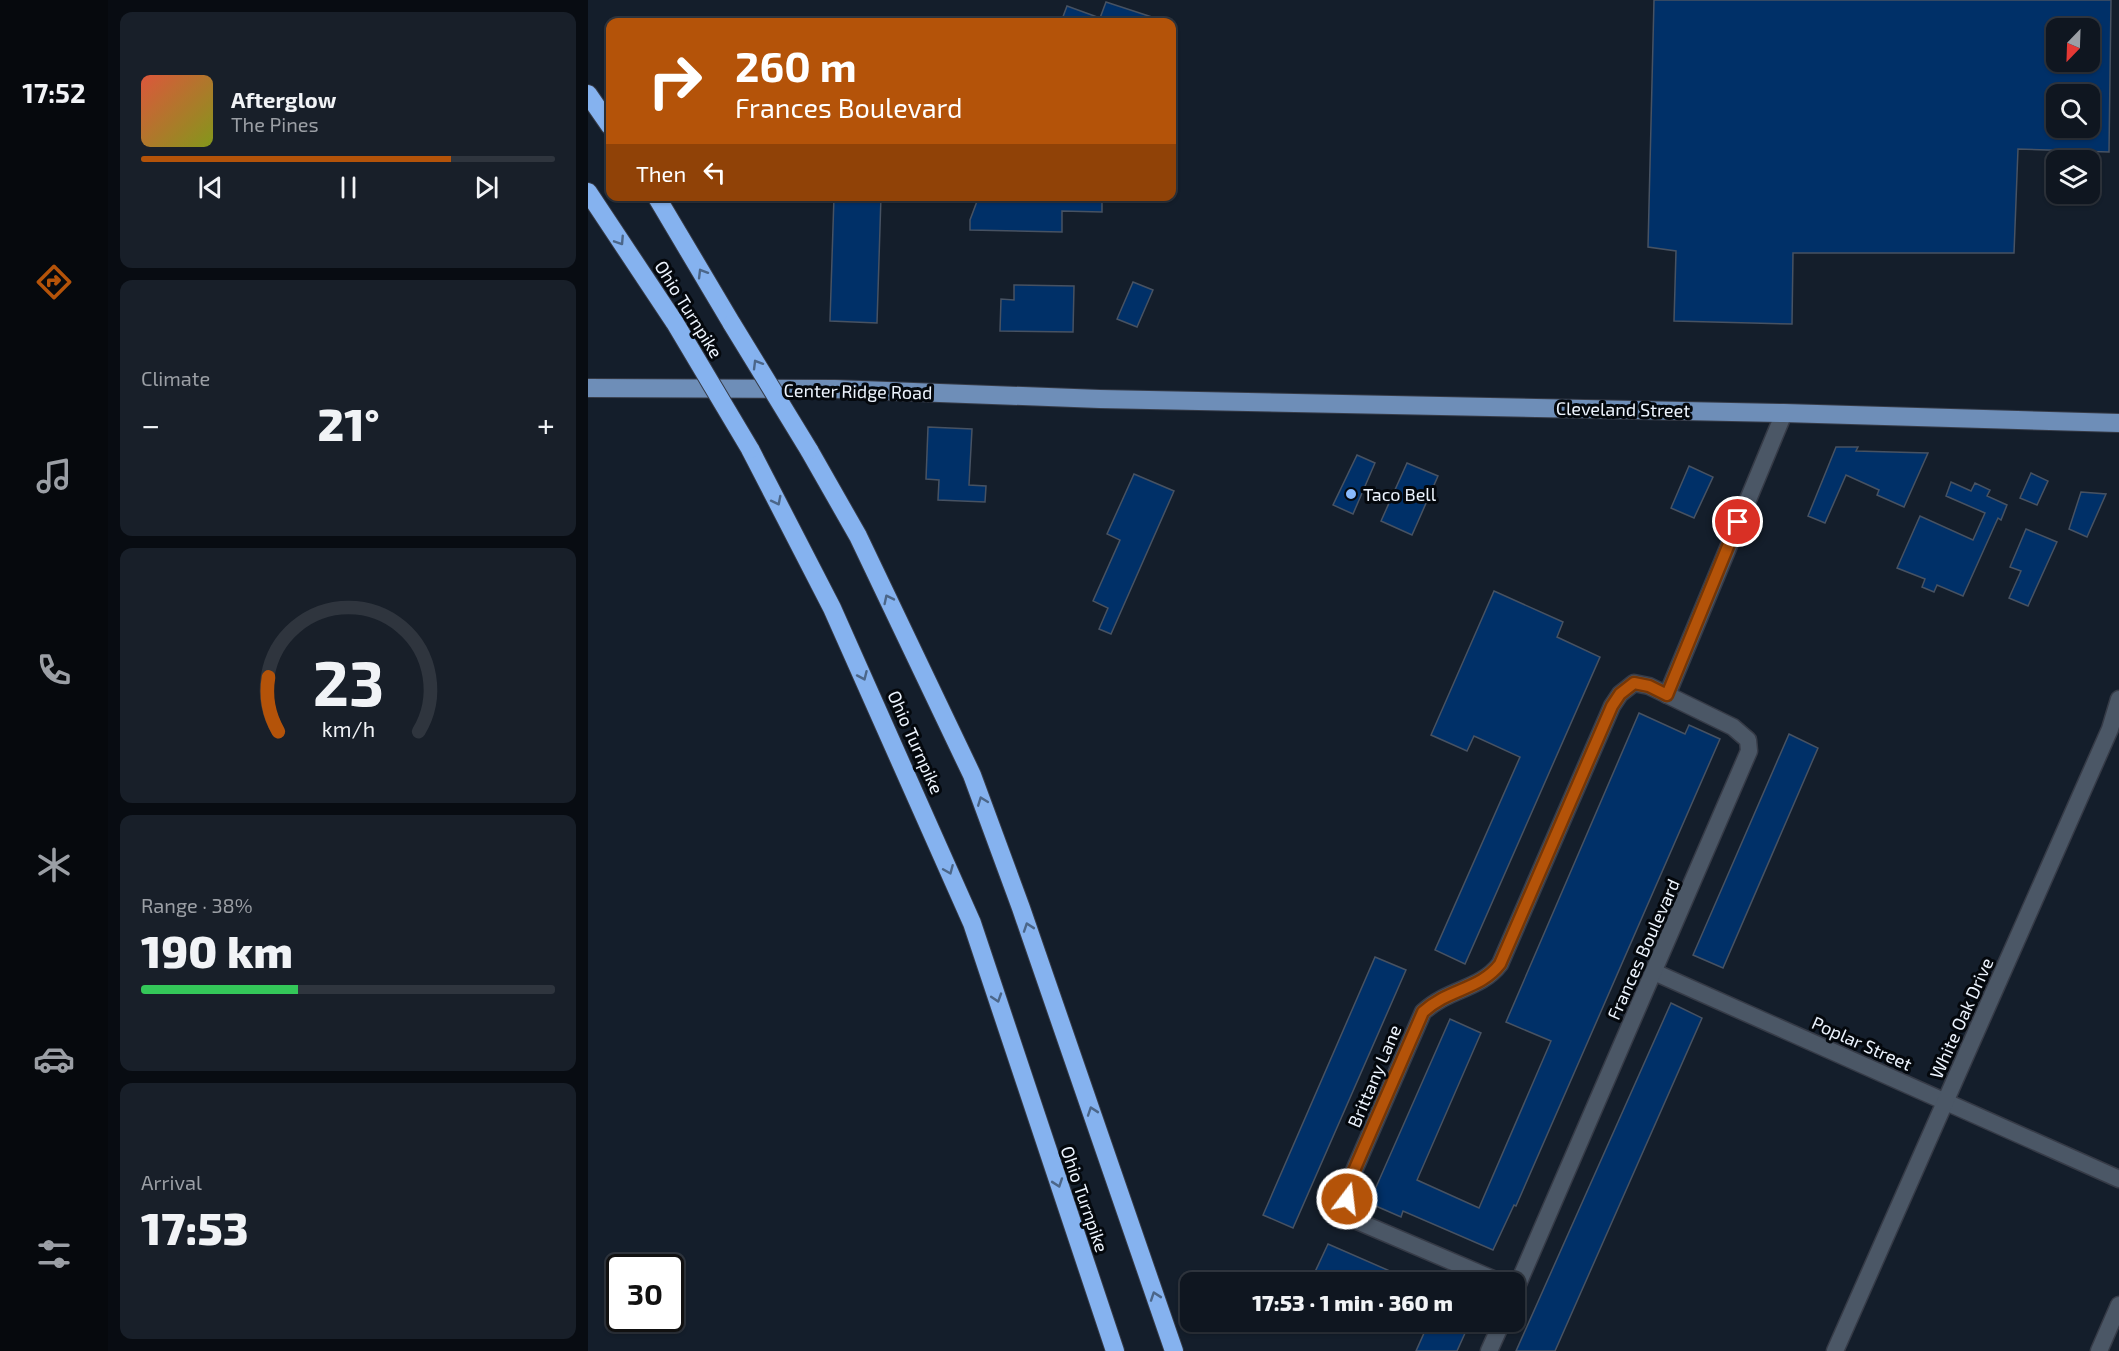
<!DOCTYPE html>
<html lang="en">
<head>
<meta charset="utf-8">
<style>
  :root { --surface:#0f1620; --page:#181f29; --text:#f1f3f6; --muted:#9b9fa5; --line:#2f353e; --accent:#b45309 }
  body { margin:0; font-family:"Exo 2",sans-serif; background:var(--page); color:var(--text); height:100vh; display:flex; flex-direction:column; font-size:22px; white-space:nowrap }
  * { box-sizing:border-box; margin:0 }
  p { font-size:20px; color:var(--muted) }
  .icon { flex:none; width:33px; height:33px; fill:none; stroke:currentColor; stroke-width:2; stroke-linecap:round; stroke-linejoin:round }
  .map { position:relative; flex:1; overflow:hidden }
  .panel { display:flex; flex-direction:column; gap:12px; padding:12px; background:#080c12; width:480px }
  .panel>* { flex:none }
  .hud { position:absolute; left:18px; top:18px; width:570px; height:183px; border-radius:12px; box-shadow:0 2px 4px #0004,0 0 0 2px var(--line); background:#b45309; color:#fff; overflow:hidden }
  .needle { width:39px; rotate:203deg }
  .fabs { position:absolute; left:1458px; top:18px; display:grid; gap:12px }
  .fabs a { display:grid; place-items:center; width:54px; height:54px; border-radius:12px; background:var(--surface); box-shadow:0 2px 4px #0004,0 0 0 2px var(--line); font-size:30px }
  .speed { position:absolute; left:18px; top:1254px; display:flex; gap:12px; font-size:30px; font-weight:700; text-align:center }
  .speed>* { display:grid; place-content:center; width:78px; height:78px; border-radius:50%; background:var(--surface); box-shadow:0 2px 4px #0004,0 0 0 2px var(--line); line-height:1 }
  .speed .limit { border:3px solid #111; border-radius:9px; background:#fff; color:#111 }
  .pin { position:absolute; display:grid; place-items:center; width:51px; height:51px; color:#fff; margin:-26px; border:3px solid #fff; border-radius:50%; box-shadow:0 2px 6px #0007 }
  .me { position:absolute; width:66px; margin:-33px; rotate:15deg; stroke-linejoin:round; filter:drop-shadow(0 0 4px #0008) }
  .turn { display:flex; align-items:center; gap:21px; height:126px; padding:0 30px; font-size:27px }
  .turn .icon { width:78px; height:78px; stroke-width:2.5 }
  .turn b { display:block; font-size:42px; line-height:51px }
  .then { display:flex; align-items:center; height:57px; padding:0 30px; background:#0003; gap:12px; font-size:22px }
  .big { font-size:45px; font-weight:800; line-height:1.1 }
  .panel .tile { flex:1; display:flex; flex-direction:column; justify-content:center; gap:9px; min-width:0; padding:0 21px; border-radius:12px; background:var(--page) }
  .panel .dial { align-items:center; gap:0 }
  .dial svg { height:156px; overflow:visible; fill:none; stroke:var(--line); stroke-width:7; stroke-linecap:round; text-anchor:middle }
  .dial text { fill:var(--text); stroke:none }
  .song { display:flex; align-items:center; gap:18px }
  .cover { width:72px; height:72px; border-radius:9px; background:linear-gradient(135deg,hsl(10 70% 55%),hsl(70 70% 35%)) }
  .played { height:6px; border-radius:3px; background:linear-gradient(90deg,var(--accent) 75%,var(--line) 75%) }
  .keys { display:flex; justify-content:space-around; direction:ltr }
  .heat { display:flex; justify-content:space-between; align-items:center; font-size:33px; direction:ltr }
  .charge { height:9px; border-radius:4px; background:linear-gradient(90deg,#34c759 38%,var(--line) 0) }
  .trip { position:absolute; left:592px; top:1272px; width:345px; height:60px; border-radius:12px; background:var(--surface); box-shadow:0 2px 4px #0004,0 0 0 2px var(--line); font-weight:800; line-height:60px; text-align:center }
  main { display:flex; flex:1; min-height:0 }
  .tab-bar { display:flex; flex-direction:column; width:108px; justify-content:space-around; align-items:center; background:#06090d; color:var(--muted) }
  .tab-bar .icon { width:42px; height:42px }
  .tab-bar .on { color:var(--accent) }
  .tab-bar b { font-size:27px; color:var(--text) }
  .map>svg:first-child { display:block }
  .building { fill:#003068; stroke:#475262; stroke-width:1.5; fill-rule:evenodd }
  .lines { fill:none; stroke-linecap:round; stroke-linejoin:round }
  .street-casing { stroke:#363b47; stroke-width:19 }
  .primary-casing { stroke:#363b47; stroke-width:20 }
  .highway-casing { stroke:#363b47; stroke-width:20 }
  .street { stroke:#4b5766; stroke-width:16 }
  .primary { stroke:#6e8eb8; stroke-width:18 }
  .highway { stroke:#85b2ef; stroke-width:18 }
  .highway-bridge-casing { stroke:#363b47; stroke-width:20; stroke-linecap:butt }
  .highway-bridge { stroke:#85b2ef; stroke-width:18 }
  .oneway { stroke:#4b6689 }
  .route-casing { stroke:#753606; stroke-width:15 }
  .route { stroke:#b45309; stroke-width:10 }
  .poi-dot { fill:#89bafc; stroke:#04080d; stroke-width:2 }
  .labels { text-anchor:middle; dominant-baseline:central; stroke-width:6; stroke-linejoin:round; paint-order:stroke }
  .street-label { font-size:18px; fill:#edf4fe; stroke:#04080d }
  .poi-label { font-size:18px; fill:#edf4fe; stroke:#04080d; text-anchor:start }
</style>
</head>
<body>
<main>
<nav class="tab-bar">
<b>17:52</b>
<svg class="icon on" aria-label="directions" viewBox="0 0 24 24"><path d="M12 3l9 9-9 9-9-9zM9 14v-3h6M13 9l2 2-2 2"/></svg>
<svg class="icon" aria-label="music" viewBox="0 0 24 24"><path d="M9 18V5l10-2v13"/><circle cx="6" cy="18" r="3"/><circle cx="16" cy="16" r="3"/></svg>
<svg class="icon" aria-label="phone" viewBox="0 0 24 24"><path d="M5 4h4l2 5-3 2q2 4 5 5l2-3 5 2v4C11 20 4 13 5 4z"/></svg>
<svg class="icon" aria-label="climate" viewBox="0 0 24 24"><path d="M12 3v18M4 7l16 10M4 17L20 7"/></svg>
<svg class="icon" aria-label="car" viewBox="0 0 24 24"><path d="M5 17H2v-5l4-1 3-4h7l3 4 3 1v5h-3M9 17h6M6 11h13"/><circle cx="7" cy="17" r="2"/><circle cx="17" cy="17" r="2"/></svg>
<svg class="icon" aria-label="filters" viewBox="0 0 24 24"><path d="M4 7h16M4 17h16"/><circle cx="9" cy="7" r="2"/><circle cx="15" cy="17" r="2"/></svg>
</nav>
<section class="panel">
<div class="tile">
<div class="song"><i class="cover"></i><div><b>Afterglow</b><p>The Pines</p></div></div>
<div class="played"></div>
<div class="keys"><svg class="icon" aria-label="previous" viewBox="0 0 24 24"><path d="M18 5L8 12l10 7zM5 5v14"/></svg><svg class="icon" aria-label="pause" viewBox="0 0 24 24"><path d="M8 5v14M16 5v14"/></svg><svg class="icon" aria-label="next" viewBox="0 0 24 24"><path d="M6 5l10 7-10 7zM19 5v14"/></svg></div>
</div>
<div class="tile"><p>Climate</p>
<div class="heat"><a>−</a><b class="big">21°</b><a>+</a></div>
</div>
<div class="tile dial"><svg viewBox="0 0 100 80">
<path d="M14 69A42 42 0 1 1 86 69"/>
<path d="M14 69A42 42 0 0 1 9 41" stroke="#b45309"/>
<text x="50" y="56" font-size="32" font-weight="700">23</text>
<text x="50" y="72" font-size="11">km/h</text>
</svg></div>
<div class="tile"><p>Range · 38%</p><b class="big">190 km</b><div class="charge"></div></div>
<div class="tile"><p>Arrival</p><b class="big">17:53</b></div>
</section>
<div class="map">
<svg width="1531" height="1351" viewBox="0 0 1531 1351">
  <rect width="100%" height="100%" fill="#141e2b"/>
  <g class="building">
    <path d="M1066,0H1523L1521,152L1430,149L1426,253H1205L1204,324L1086,321L1088,251L1060,247ZM1468,28H1502V62H1468ZM1468,94H1502V128H1468Z"/>
    <path d="M518,2L573,20L572,22H473L479,6L512,18Z"/>
    <path d="M246,196H293L289,323L242,321Z"/>
    <path d="M391,196H514V212L474,211V232L382,230V220Z"/>
    <path d="M545,282L565,290L549,327L529,319Z"/>
    <path d="M426,285L486,286L485,332L412,331L413,299L426,300Z"/>
    <path d="M340,427L384,429L381,485L398,486L397,502L350,500L351,480L338,479Z"/>
    <path d="M1248,447H1270L1268,451L1340,453L1316,507L1289,495L1291,490L1258,475L1237,523L1220,516Z"/>
    <path d="M769,455L787,463L765,514L745,505Z"/>
    <path d="M819,463L850,476L824,535L793,521Z"/>
    <path d="M1101,466L1125,477L1106,518L1083,508Z"/>
    <path d="M1443,473L1460,481L1449,505L1432,498Z"/>
    <path d="M546,474L586,491L523,634L511,629L520,608L505,601L532,540L519,534Z"/>
    <path d="M1363,482L1383,491L1387,483L1402,490L1399,496L1419,505L1413,520L1410,518L1375,596L1349,585L1346,592L1334,587L1337,579L1309,568L1332,516L1385,540L1397,513L1358,496Z"/>
    <path d="M1493,492L1518,494L1499,537L1481,529Z"/>
    <path d="M1438,529L1469,542L1440,606L1421,598L1433,571L1422,567Z"/>
    <path d="M906,591L975,622L969,637L1012,657L877,964L847,950L932,757L886,736L879,751L843,735Z"/>
    <path d="M1051,713L1097,734L1101,725L1132,739L928,1206L926,1205L905,1250L815,1211L813,1217L781,1203L862,1019L893,1033L829,1180L891,1208L963,1041L918,1022Z"/>
    <path d="M1201,734L1230,748L1135,968L1105,955Z"/>
    <path d="M787,957L818,970L705,1228L675,1215Z"/>
    <path d="M1083,1003L1114,1018L967,1351H928Z"/>
    <path d="M740,1244L827,1282H745L726,1274Z"/>
    <path d="M841,1322H882L869,1351H828Z"/>
  </g>
  <g class="lines">
    <g class="street-casing">
      <g id="street">
        <path d="M1079,695L1196,413"/>
        <path d="M1066,972L1531,1179"/>
        <path d="M912,1282L769,1221L762,1208L758,1189L835,1012C861,988 892,990 912,964L1024,706L1032,694L1046,683L1061,686L1145,727L1160,740L1161,751L927,1291"/>
        <path d="M901,1351L914,1322"/>
        <path d="M1247,1351L1522,729L1531,699"/>
        <path d="M1511,1351L1531,1305"/>
      </g>
    </g>
    <g class="primary-casing">
      <path id="primary" d="M0,388L247,389L512,399L1196,413L1531,423"/>
    </g>
    <g class="highway-casing">
      <g id="highway">
        <path d="M0,94L22,126"/>
        <path d="M0,192L87,323"/>
        <path d="M68,196L144,324"/>
        <path d="M162,449L244,608L384,923L527,1351"/>
        <path d="M221,450L270,536L384,775L433,908L586,1351"/>
      </g>
    </g>
    <use href="#street" class="street"/>
    <use href="#primary" class="primary"/>
    <use href="#highway" class="highway"/>
    <g class="highway-bridge-casing">
      <g id="highway-bridge">
        <path d="M87,323L162,449"/>
        <path d="M144,324L221,450"/>
      </g>
    </g>
    <use href="#highway-bridge" class="highway-bridge"/>
  </g>
  <defs><path id="oneway-chevron" d="M-2-3.5L2.5 0L-2 3.5" fill="none" stroke-width="1.6" stroke-linecap="round" stroke-linejoin="round" transform="scale(1.5)"/></defs>
  <g class="oneway">
    <use href="#oneway-chevron" transform="translate(32 241) rotate(57)"/>
    <use href="#oneway-chevron" transform="translate(114 273) rotate(-121)"/>
    <use href="#oneway-chevron" transform="translate(169 364) rotate(-121)"/>
    <use href="#oneway-chevron" transform="translate(189 501) rotate(63)"/>
    <use href="#oneway-chevron" transform="translate(300 599) rotate(-116)"/>
    <use href="#oneway-chevron" transform="translate(275 676) rotate(66)"/>
    <use href="#oneway-chevron" transform="translate(394 801) rotate(-111)"/>
    <use href="#oneway-chevron" transform="translate(361 870) rotate(67)"/>
    <use href="#oneway-chevron" transform="translate(440 927) rotate(-109)"/>
    <use href="#oneway-chevron" transform="translate(409 998) rotate(72)"/>
    <use href="#oneway-chevron" transform="translate(504 1111) rotate(-109)"/>
    <use href="#oneway-chevron" transform="translate(470 1183) rotate(71)"/>
    <use href="#oneway-chevron" transform="translate(567 1296) rotate(-109)"/>
  </g>
  <g class="lines">
    <g class="route-casing">
      <path id="route" d="M759,1199L758,1189L835,1012C861,988 892,990 912,964L1024,706L1032,694L1046,683L1061,686L1079,695L1150,522"/>
    </g>
    <use href="#route" class="route"/>
  </g>
  <circle class="poi-dot" cx="763" cy="494" r="6"/>
  <g class="labels">
    <g class="street-label">
      <text transform="translate(101 309) rotate(58)">Ohio Turnpike</text>
      <text transform="translate(270 391) rotate(1)">Center Ridge Road</text>
      <text transform="translate(1035 409) rotate(1)">Cleveland Street</text>
      <text transform="translate(328 742) rotate(66)">Ohio Turnpike</text>
      <text transform="translate(1055 949) rotate(-66)">Frances Boulevard</text>
      <text transform="translate(1373 1018) rotate(-66)">White Oak Drive</text>
      <text transform="translate(1274 1043) rotate(24)">Poplar Street</text>
      <text transform="translate(786 1076) rotate(-67)">Brittany Lane</text>
      <text transform="translate(497 1199) rotate(71)">Ohio Turnpike</text>
    </g>
    <g class="poi-label">
      <text x="775" y="494">Taco Bell</text>
    </g>
  </g>
</svg>
<div class="fabs">
<a><svg class="needle" viewBox="-14 -14 28 28"><path d="M0-13l5 13h-10z" fill="#e53935"/><path d="M0 13l5-13h-10z" fill="#9b9fa5"/></svg></a>
<a><svg class="icon" aria-label="search" viewBox="0 0 24 24"><circle cx="10" cy="10" r="6"/><path d="M15 15l6 6"/></svg></a>
<a><svg class="icon" aria-label="layers" viewBox="0 0 24 24"><path d="M12 4l9 5-9 5-9-5zM3 14l9 5 9-5"/></svg></a>
</div>
<div class="speed"><div class="limit">30</div></div>
<div class="pin" style="left:1150px;top:522px;background:#d93025"><svg class="icon" aria-label="arrive" viewBox="0 0 24 24"><path d="M6 21V4h12l-3 4 3 4H6"/></svg></div>
<svg class="me" style="left:759px;top:1199px" viewBox="-20 -20 40 40"><circle r="17" fill="#b45309" stroke="#fff" stroke-width="3"/><path d="M0-11L8 9 0 5-8 9z" fill="#fff"/></svg>
<div class="trip">17:53 · 1 min · 360 m</div>
<div class="hud">
<div class="turn"><svg class="icon" aria-label="right" viewBox="0 0 24 24"><path d="M7 20v-9h11M14 6l5 5-5 5"/></svg><div><b>260 m</b>Frances Boulevard</div></div>
<div class="then">Then<svg class="icon" aria-label="left" viewBox="0 0 24 24"><path d="M17 20v-9H6M10 6l-5 5 5 5"/></svg></div>
</div>
</div>
</main>
</body>
</html>
